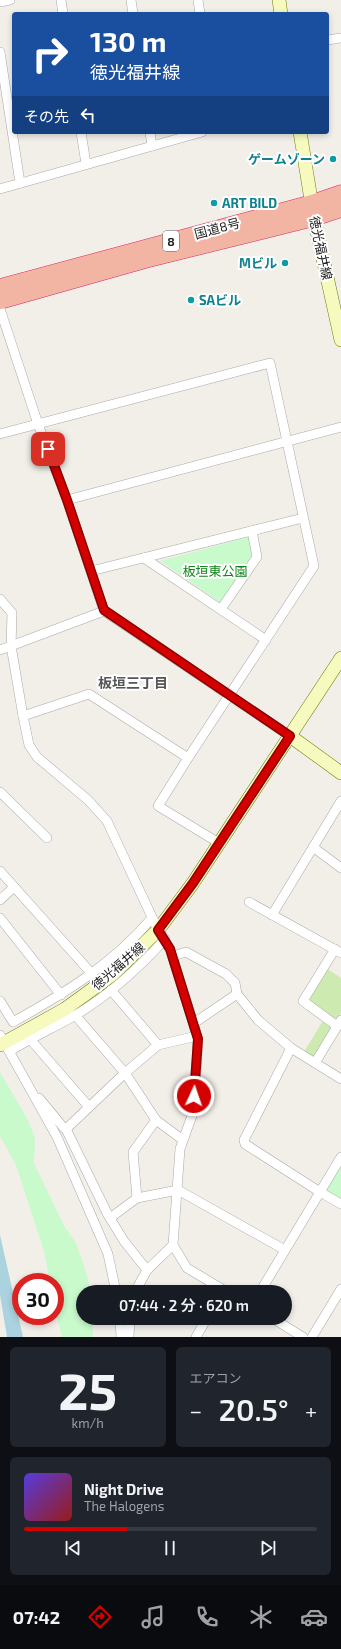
<!DOCTYPE html>
<html lang="ja">
<head>
<meta charset="utf-8">
<style>
  :root { --surface:#171b24; --page:#20242c; --text:#f1f3f6; --muted:#9ea1a6; --line:#363941; --accent:#d40000 }
  body { margin:0; font-family:"Exo 2","Noto Sans JP",sans-serif; background:var(--page); color:var(--text); height:100vh; display:flex; flex-direction:column; font-size:15px; white-space:nowrap }
  * { box-sizing:border-box; margin:0 }
  p { font-size:13px; color:var(--muted) }
  .icon { flex:none; width:22px; height:22px; fill:none; stroke:currentColor; stroke-width:2; stroke-linecap:round; stroke-linejoin:round }
  .map { position:relative; height:1337px; overflow:hidden }
  .details { display:flex; flex-direction:column; gap:10px; padding:10px; background:#0d0f14; flex:1 }
  .details>* { flex:none }
  .hud { position:absolute; left:12px; top:12px; width:317px; height:122px; border-radius:4px; box-shadow:0 2px 6px #0003; background:#1a4fa0; color:#fff; overflow:hidden }
  .speed { position:absolute; left:12px; top:1273px; display:flex; gap:8px; font-size:20px; font-weight:700; text-align:center }
  .speed>* { display:grid; place-content:center; width:52px; height:52px; border-radius:50%; background:var(--surface); box-shadow:0 2px 6px #0003; line-height:1 }
  .speed .limit { border:6px solid #d22; background:#fff; color:#111 }
  .pin { position:absolute; display:grid; place-items:center; width:34px; height:34px; color:#fff; margin:-17px; border-radius:8px; box-shadow:0 2px 6px #0006 }
  .me { position:absolute; width:44px; margin:-22px; rotate:3deg; stroke-linejoin:round; filter:drop-shadow(0 0 3px #0008) }
  .turn { display:flex; align-items:center; gap:14px; height:84px; padding:0 12px; font-size:18px }
  .turn .icon { width:52px; height:52px; stroke-width:2.5 }
  .turn b { display:block; font-size:28px; line-height:34px }
  .then { display:flex; align-items:center; height:38px; padding:0 12px; background:#0003; gap:8px; font-size:15px }
  .big { font-size:30px; font-weight:600; line-height:1.1 }
  .details .tile { flex:1; display:flex; flex-direction:column; justify-content:center; gap:6px; min-width:0; padding:0 14px; border-radius:6px; background:var(--page) }
  .details .dial { align-items:center; gap:0 }
  .dial b { font-size:52px; line-height:1 }
  .song { display:flex; align-items:center; gap:12px }
  .cover { width:48px; height:48px; border-radius:6px; background:linear-gradient(135deg,hsl(250 70% 55%),hsl(0 70% 35%)) }
  .played { height:4px; border-radius:2px; background:linear-gradient(90deg,var(--accent) 35%,var(--line) 35%) }
  .keys { display:flex; justify-content:space-around; direction:ltr }
  .heat { display:flex; justify-content:space-between; align-items:center; font-size:22px; direction:ltr }
  .details .tiles { flex:1; display:grid; gap:10px; grid-template-columns:1fr 1fr }
  .tile:last-child { grid-column:span 2 }
  .trip { position:absolute; left:76px; top:1285px; width:216px; height:40px; border-radius:20px; background:var(--surface); box-shadow:0 2px 6px #0003; font-weight:600; line-height:40px; text-align:center }
  .tabs { display:flex; height:64px; justify-content:space-around; align-items:center; background:#090b0e; color:var(--muted) }
  .tabs .icon { width:28px; height:28px }
  .tabs .on { color:var(--accent) }
  .tabs b { font-size:18px; color:var(--text) }
  .map>svg:first-child { display:block }
  .grass { fill:#cdebb0 }
  .park { fill:#c8facc }
  .water { fill:#aad3df }
  .lines { fill:none; stroke-linecap:round; stroke-linejoin:round }
  .minor-casing { stroke:#a9a9a9; stroke-width:10 }
  .secondary-casing { stroke:#707d05; stroke-width:14 }
  .trunk-casing { stroke:#dc2a67; stroke-width:17 }
  .minor { stroke:#fff; stroke-width:9 }
  .secondary { stroke:#f7fabf; stroke-width:13 }
  .trunk { stroke:#f2b4a3; stroke-width:16 }
  .route-casing { stroke:#8a0000; stroke-width:10 }
  .route { stroke:#d40000; stroke-width:7 }
  .culture-dot { fill:#0f9aa8; stroke:#fff; stroke-width:1.5 }
  .labels { text-anchor:middle; dominant-baseline:central; stroke-width:4; stroke-linejoin:round; paint-order:stroke }
  .shield { fill:#fff; stroke:#646464; stroke-width:1 }
  .shield-label { font-size:12px; font-weight:bold; fill:#222 }
  .culture-label { font-size:13px; font-weight:bold; fill:#0d838f; stroke:#fff; text-anchor:end }
  .street-label { font-size:13px; fill:#222; stroke:#fff }
  .park-label { font-size:13px; fill:#0c8416; stroke:#fff }
  .neighbourhood-label { font-size:14px; font-weight:bold; fill:#555; stroke:#fff }
</style>
</head>
<body>
<div class="map">
<svg width="341" height="1337" viewBox="0 0 341 1337">
  <rect width="100%" height="100%" fill="#f2efe9"/>
  <g class="grass">
    <path d="M326,968L341,978V1013L336,1021L306,999Z"/>
    <path d="M324,1019L333,1026L313,1058L304,1052Z"/>
  </g>
  <g class="park">
    <path d="M249,537L253,556L221,603L160,561Z"/>
    <path d="M0,1072L29,1122L35,1139L34,1163L64,1226L76,1243L87,1275L90,1292H83V1318H92L93,1337H62L55,1309V1282H50L44,1251L16,1165L0,1136Z"/>
    <path d="M341,1164V1200L325,1190Z"/>
  </g>
  <path class="water" d="M0,1235L23,1337H7L0,1295Z"/>
  <g class="lines">
    <g class="minor-casing">
      <g id="minor">
        <path d="M61,0L63,14"/>
        <path d="M131,0L133,14"/>
        <path d="M198,0L200,14"/>
        <path d="M0,2L10,0"/>
        <path d="M327,40L341,38"/>
        <path d="M0,52L20,183"/>
        <path d="M81,132L86,164"/>
        <path d="M150,132L152,146"/>
        <path d="M0,189L202,132"/>
        <path d="M0,309L38,424L67,500L104,611L290,736"/>
        <path d="M0,434L270,363L314,566L188,758L89,694L23,716"/>
        <path d="M67,500L341,427"/>
        <path d="M144,558L266,640"/>
        <path d="M91,571L303,518"/>
        <path d="M0,599L12,613L11,646L23,716L29,745L37,757L88,800L107,821L158,930L170,949L198,1039L194,1110L180,1149L173,1245L187,1268L227,1292"/>
        <path d="M221,609L257,557L252,531"/>
        <path d="M0,650L104,611"/>
        <path d="M188,758L158,806L219,843"/>
        <path d="M0,792L47,838"/>
        <path d="M313,847L341,868"/>
        <path d="M0,871L92,974"/>
        <path d="M0,900L14,887"/>
        <path d="M249,902L341,953"/>
        <path d="M272,915L341,801"/>
        <path d="M0,918L61,995"/>
        <path d="M335,949L303,1001L337,1026"/>
        <path d="M173,956L186,952L226,974L235,983L237,994"/>
        <path d="M111,990L158,1045"/>
        <path d="M0,1001L13,1022C65,993 113,964 152,918"/>
        <path d="M75,1015L125,1073L156,1120L183,1140"/>
        <path d="M194,1023L237,994L258,1020L291,1048L341,1079"/>
        <path d="M0,1035L57,1137L108,1254L116,1292"/>
        <path d="M30,1039L89,1107"/>
        <path d="M291,1048L244,1140L245,1144L320,1192L341,1204"/>
        <path d="M10,1051C31,1038 53,1028 74,1016C108,996 139,968 165,939"/>
        <path d="M315,1063L341,1020"/>
        <path d="M39,1098L63,1127L66,1129L108,1215L124,1241L147,1270"/>
        <path d="M66,1129L125,1073L158,1045L197,1036"/>
        <path d="M137,1198L133,1152L156,1120"/>
        <path d="M110,1218L137,1198L178,1190L285,1250"/>
        <path d="M135,1292L147,1270L173,1245"/>
        <path d="M260,1292L341,1157"/>
        <path d="M120,1318L121,1337"/>
        <path d="M272,1318L303,1337"/>
        <path d="M129,1337L130,1318"/>
        <path d="M196,1337L207,1318"/>
        <path d="M312,1337L341,1289"/>
      </g>
    </g>
    <g class="secondary-casing">
      <g id="secondary">
        <path d="M279,0L281,14"/>
        <path d="M300,132L314,218L341,340"/>
        <path d="M290,736L341,773"/>
        <path d="M0,1045L65,1009L112,975L158,930L193,883L341,658"/>
      </g>
    </g>
    <g class="trunk-casing">
      <g id="trunk">
        <path d="M0,287L312,203L341,193"/>
        <path d="M0,301L145,260L314,218L341,209"/>
      </g>
    </g>
    <use href="#minor" class="minor"/>
    <use href="#secondary" class="secondary"/>
    <use href="#trunk" class="trunk"/>
  </g>
  <g class="lines">
    <g class="route-casing">
      <path id="route" d="M48,449L67,500L104,610L290,736L193,883L158,930L170,949L198,1039L194,1096"/>
    </g>
    <use href="#route" class="route"/>
  </g>
  <g class="culture-dot">
    <circle cx="333" cy="159" r="4"/>
    <circle cx="214" cy="203" r="4"/>
    <circle cx="285" cy="263" r="4"/>
    <circle cx="191" cy="300" r="4"/>
  </g>
  <g class="labels">
    <rect class="shield" x="163" y="231" width="16" height="20" rx="3"/>
    <g class="shield-label">
      <text x="171" y="241">8</text>
    </g>
    <g class="culture-label">
      <text x="325" y="159">ゲームゾーン</text>
      <text x="222" y="203" text-anchor="start">ART BILD</text>
      <text x="277" y="263">Mビル</text>
      <text x="199" y="300" text-anchor="start">SAビル</text>
    </g>
    <g class="street-label">
      <text transform="translate(217 228) rotate(-15)">国道8号</text>
      <text transform="translate(321 248) rotate(78)">徳光福井線</text>
      <text transform="translate(118 966) rotate(-41)">徳光福井線</text>
    </g>
    <g class="park-label">
      <text x="215" y="571">板垣東公園</text>
    </g>
    <g class="neighbourhood-label">
      <text x="133" y="682">板垣三丁目</text>
    </g>
  </g>
</svg>
<div class="speed"><div class="limit">30</div></div>
<div class="pin" style="left:48px;top:449px;background:#d93025"><svg class="icon" aria-label="arrive" viewBox="0 0 24 24"><path d="M6 21V4h12l-3 4 3 4H6"/></svg></div>
<svg class="me" style="left:194px;top:1096px" viewBox="-20 -20 40 40"><circle r="17" fill="#d40000" stroke="#fff" stroke-width="3"/><path d="M0-11L8 9 0 5-8 9z" fill="#fff"/></svg>
<div class="trip">07:44 · 2 分 · 620 m</div>
<div class="hud">
<div class="turn"><svg class="icon" aria-label="right" viewBox="0 0 24 24"><path d="M7 20v-9h11M14 6l5 5-5 5"/></svg><div><b>130 m</b>徳光福井線</div></div>
<div class="then">その先<svg class="icon" aria-label="left" viewBox="0 0 24 24"><path d="M17 20v-9H6M10 6l-5 5 5 5"/></svg></div>
</div>
</div>
<section class="details">
<div class="tiles">
<div class="tile dial"><b>25</b><p>km/h</p></div>
<div class="tile"><p>エアコン</p>
<div class="heat"><a>−</a><b class="big">20.5°</b><a>+</a></div>
</div>
<div class="tile">
<div class="song"><i class="cover"></i><div><b>Night Drive</b><p>The Halogens</p></div></div>
<div class="played"></div>
<div class="keys"><svg class="icon" aria-label="previous" viewBox="0 0 24 24"><path d="M18 5L8 12l10 7zM5 5v14"/></svg><svg class="icon" aria-label="pause" viewBox="0 0 24 24"><path d="M8 5v14M16 5v14"/></svg><svg class="icon" aria-label="next" viewBox="0 0 24 24"><path d="M6 5l10 7-10 7zM19 5v14"/></svg></div>
</div>
</div>
</section>
<nav class="tabs">
<b>07:42</b>
<svg class="icon on" aria-label="directions" viewBox="0 0 24 24"><path d="M12 3l9 9-9 9-9-9zM9 14v-3h6M13 9l2 2-2 2"/></svg>
<svg class="icon" aria-label="music" viewBox="0 0 24 24"><path d="M9 18V5l10-2v13"/><circle cx="6" cy="18" r="3"/><circle cx="16" cy="16" r="3"/></svg>
<svg class="icon" aria-label="phone" viewBox="0 0 24 24"><path d="M5 4h4l2 5-3 2q2 4 5 5l2-3 5 2v4C11 20 4 13 5 4z"/></svg>
<svg class="icon" aria-label="climate" viewBox="0 0 24 24"><path d="M12 3v18M4 7l16 10M4 17L20 7"/></svg>
<svg class="icon" aria-label="car" viewBox="0 0 24 24"><path d="M5 17H2v-5l4-1 3-4h7l3 4 3 1v5h-3M9 17h6M6 11h13"/><circle cx="7" cy="17" r="2"/><circle cx="17" cy="17" r="2"/></svg>
</nav>
</body>
</html>
